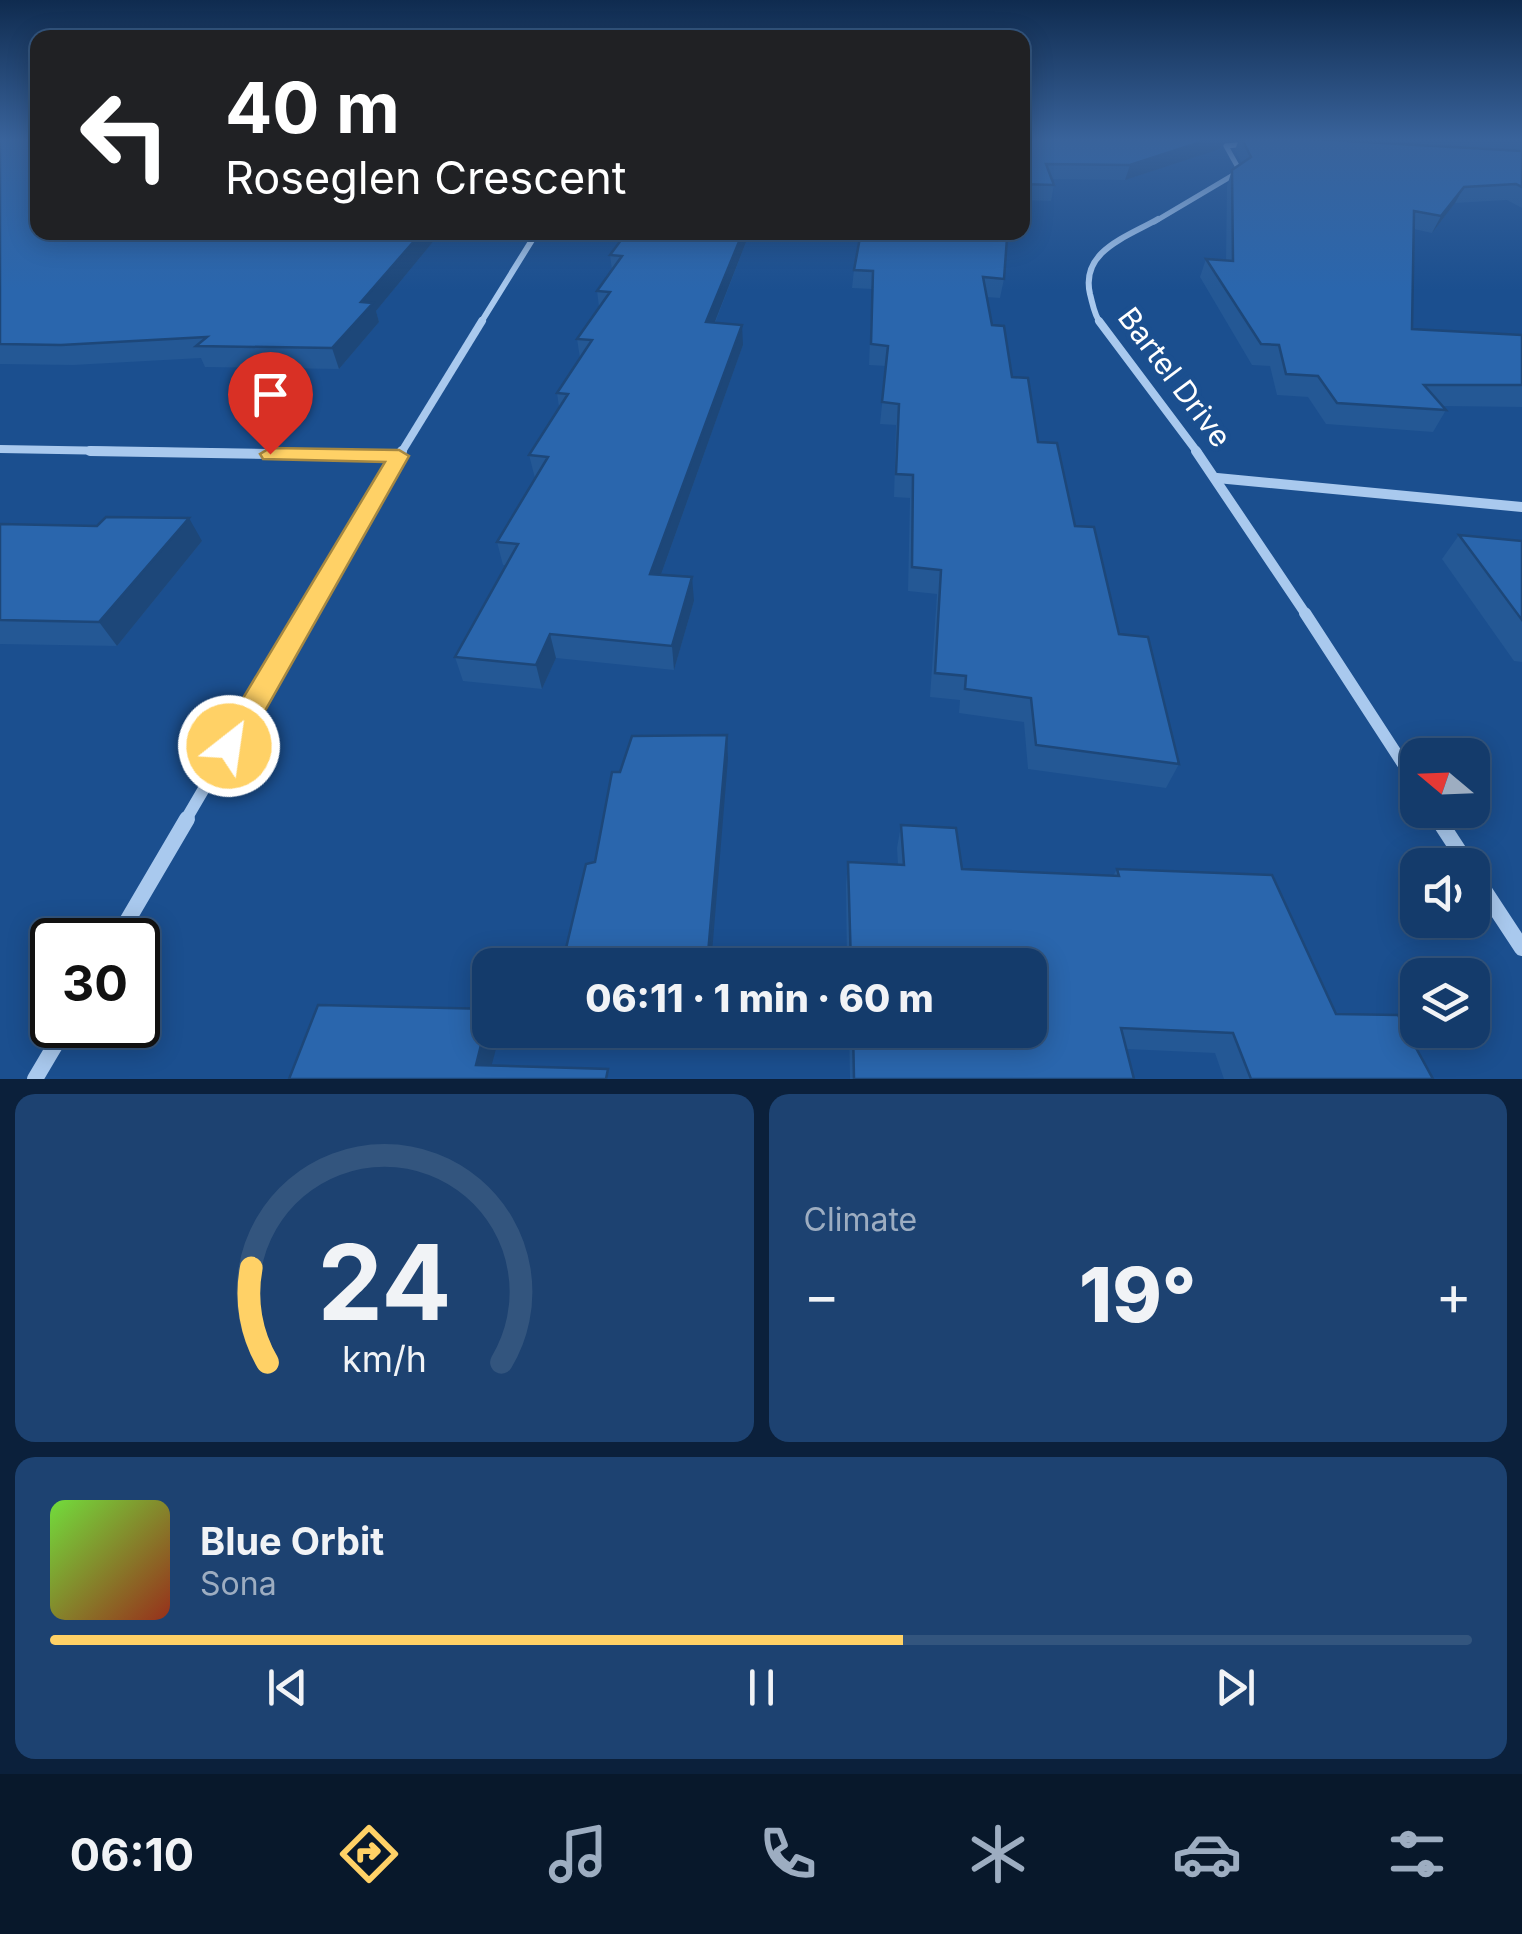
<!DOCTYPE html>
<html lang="en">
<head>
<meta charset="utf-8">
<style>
  :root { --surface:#143b6b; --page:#1d4271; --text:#f1f3f6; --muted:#9dadc1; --line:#33557e; --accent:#ffd166 }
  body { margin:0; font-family:Inter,sans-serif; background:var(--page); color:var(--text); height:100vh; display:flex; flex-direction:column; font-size:38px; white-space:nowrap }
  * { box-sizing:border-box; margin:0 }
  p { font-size:32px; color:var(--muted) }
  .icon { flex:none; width:55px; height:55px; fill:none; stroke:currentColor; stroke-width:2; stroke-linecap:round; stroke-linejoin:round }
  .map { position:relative; height:1079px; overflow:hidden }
  .sheet { display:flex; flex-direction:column; gap:15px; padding:15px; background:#0b203b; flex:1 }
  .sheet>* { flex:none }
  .banner { position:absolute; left:30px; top:30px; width:1000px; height:210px; border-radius:20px; box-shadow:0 5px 25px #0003,0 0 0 2px var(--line); background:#202124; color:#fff; overflow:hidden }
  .needle { width:65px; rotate:289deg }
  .controls { position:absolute; left:1400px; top:738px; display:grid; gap:20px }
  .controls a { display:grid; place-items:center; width:90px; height:90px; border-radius:20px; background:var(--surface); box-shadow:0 5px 25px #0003,0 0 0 2px var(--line); font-size:50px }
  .speed { position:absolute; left:30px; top:918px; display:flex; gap:20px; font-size:50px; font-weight:700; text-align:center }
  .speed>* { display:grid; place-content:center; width:130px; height:130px; border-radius:50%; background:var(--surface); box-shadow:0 5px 25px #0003,0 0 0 2px var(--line); line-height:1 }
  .speed .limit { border:5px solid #111; border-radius:15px; background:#fff; color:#111 }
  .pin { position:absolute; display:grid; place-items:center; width:85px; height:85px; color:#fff; margin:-102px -42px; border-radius:50% 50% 50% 0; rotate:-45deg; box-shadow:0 0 10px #0007 }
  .pin .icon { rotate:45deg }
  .me { position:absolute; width:110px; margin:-55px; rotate:30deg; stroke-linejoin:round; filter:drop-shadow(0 0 8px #0008) }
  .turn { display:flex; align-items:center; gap:35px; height:210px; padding:0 30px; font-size:45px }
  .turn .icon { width:130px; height:130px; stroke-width:2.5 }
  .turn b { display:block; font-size:70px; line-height:85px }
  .big { font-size:75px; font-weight:800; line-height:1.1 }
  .sheet .card { flex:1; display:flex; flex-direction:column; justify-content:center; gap:15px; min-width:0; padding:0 35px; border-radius:20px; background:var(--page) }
  .sheet .dial { align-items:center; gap:0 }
  .dial svg { height:260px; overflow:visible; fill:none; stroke:var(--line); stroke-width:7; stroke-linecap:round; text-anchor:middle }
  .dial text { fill:var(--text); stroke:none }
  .song { display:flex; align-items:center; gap:30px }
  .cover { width:120px; height:120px; border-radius:15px; background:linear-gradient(135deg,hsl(100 70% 55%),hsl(10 70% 35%)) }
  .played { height:10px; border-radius:5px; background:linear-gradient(90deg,var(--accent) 60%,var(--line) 60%) }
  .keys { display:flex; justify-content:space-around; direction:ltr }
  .heat { display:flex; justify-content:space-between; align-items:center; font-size:55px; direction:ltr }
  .sheet .tiles { flex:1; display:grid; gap:15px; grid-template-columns:1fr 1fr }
  .card:last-child { grid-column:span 2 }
  .trip { position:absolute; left:472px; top:948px; width:575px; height:100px; border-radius:20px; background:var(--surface); box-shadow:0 5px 25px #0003,0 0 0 2px var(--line); font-weight:800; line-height:100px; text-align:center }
  .dock { display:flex; height:160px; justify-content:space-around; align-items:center; background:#08182b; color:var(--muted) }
  .dock .icon { width:70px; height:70px }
  .dock .on { color:var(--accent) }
  .dock b { font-size:45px; color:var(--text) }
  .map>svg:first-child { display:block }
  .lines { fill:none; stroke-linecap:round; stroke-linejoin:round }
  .minor-far5 { stroke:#a9c9ee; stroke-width:5 }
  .minor-far4 { stroke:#a9c9ee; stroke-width:6 }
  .minor-far3 { stroke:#a9c9ee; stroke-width:8 }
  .minor-far2 { stroke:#a9c9ee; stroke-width:10 }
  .minor-far1 { stroke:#a9c9ee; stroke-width:12 }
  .minor { stroke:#a9c9ee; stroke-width:16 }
  .wall { fill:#245895 }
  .shaded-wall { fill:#1d4779 }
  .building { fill:#2a66ad; stroke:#1d4779; stroke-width:2.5 }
  .route { fill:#ffd166; stroke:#a68842; stroke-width:2.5 }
  .labels { text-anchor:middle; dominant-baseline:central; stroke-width:10; stroke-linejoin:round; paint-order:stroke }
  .far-street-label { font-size:30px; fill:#fff; stroke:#1b4f8f }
</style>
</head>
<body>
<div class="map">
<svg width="1522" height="1079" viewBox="0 0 1522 1079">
  <rect width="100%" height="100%" fill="#1b4f8f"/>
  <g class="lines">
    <path class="minor-far5" d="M1154,222L1240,171L1226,146L1247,144"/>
    <g class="minor-far4">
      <path d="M480,324L537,232"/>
      <path d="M1101,324C1094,315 1093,305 1090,294C1080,251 1127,237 1158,219"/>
    </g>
    <g class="minor-far3">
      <path d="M1099,321L1198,453"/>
      <path d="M0,449L232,453"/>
      <path d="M401,453L482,321"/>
    </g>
    <g class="minor-far2">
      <path d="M90,451L399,456"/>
      <path d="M1196,451L1307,616"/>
      <path d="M1217,478L1522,507"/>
      <path d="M306,616L402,451"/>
    </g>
    <g class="minor-far1">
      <path d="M1305,613L1418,787"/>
      <path d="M1432,810L1439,821"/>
      <path d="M185,821L307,613"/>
    </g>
    <g class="minor">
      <path d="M1438,819L1468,865"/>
      <path d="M1472,872L1522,948"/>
      <path d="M116,940L187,819"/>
      <path d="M35,1079L67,1025"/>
    </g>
  </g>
  <g class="wall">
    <path d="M0,139L38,232H441L376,311L379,322L339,369L205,367L201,358L73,365L0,364Z"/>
    <path d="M1022,139H1226L1223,141L1220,149L1125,180L1052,179L1054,185L1051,201L1022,200Z"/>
    <path d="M1239,139H1522V208L1507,200L1455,203L1432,233L1414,229L1412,329L1522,335V407L1443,406L1446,410L1433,432L1326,424L1308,397L1277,395L1270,366L1252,365L1200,277L1206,259L1226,261L1227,186L1232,170L1242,164L1235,150Z"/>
    <path d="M624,232H750L715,323L743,345L661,575L694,601L674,670L556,658L542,689L463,681L455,657L506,565H503L497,542L535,478L529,455L559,407L557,393L580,358L577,339L599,307L597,291L612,270L610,255L625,235Z"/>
    <path d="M861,232H966L962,234L1004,279L1000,298L986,297L992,325L1038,442L1075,526L1119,634L1179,764L1166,788L1028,769L1024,722L959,713L960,700L930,697L937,594L908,591L910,498L894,497L896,425L880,424L886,366L869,365L872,289L852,288L854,270Z"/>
    <path d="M0,524L202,541L117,646L0,644Z"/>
    <path d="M1459,535L1522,541V662L1514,661L1442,559Z"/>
    <path d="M901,825L962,869L1113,876L1117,869L1433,1079H1224L1215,1053L1126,1049L1134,1079H850L849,1030H1030V965H847L846,885L848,862L898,865L897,848Z"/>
  </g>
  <g class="shaded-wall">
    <path d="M1210,139H1226L1223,141L1220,149L1125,180L1130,165Z"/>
    <path d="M1464,187L1455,203L1432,233L1441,216Z"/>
    <path d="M422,232H441L376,311L379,322L339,369L332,348L361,302Z"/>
    <path d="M743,232H750L707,342L706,322Z"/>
    <path d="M742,325L743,345L653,597L650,574Z"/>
    <path d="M189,518L202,541L117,646L99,622Z"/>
    <path d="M692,577L694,601L674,670L672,646Z"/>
    <path d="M550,634L556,658L542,689L536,665Z"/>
    <path d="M727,735L728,759L711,965H707Z"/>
    <path d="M490,1011V1030H501L488,1079L476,1065Z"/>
  </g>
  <g class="building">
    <path d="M0,139H38V232H422L361,302L373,303L332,348L196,346L207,337L61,345L0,344Z"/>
    <path d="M1022,139H1210L1130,165L1046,164L1054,185L1022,184Z"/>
    <path d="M1242,139H1312L1522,151V187L1516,184L1464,187L1441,216L1414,211L1412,329L1522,335V385H1424L1446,410L1337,403L1318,376L1286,374L1279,345L1261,344L1206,259L1233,261L1232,170L1251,157Z"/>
    <path d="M627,232H743L706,322L742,325L650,574L692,577L672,646L550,634L536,665L455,657L518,544L497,542L548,457L529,455L568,394L557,393L592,340L577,339L610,292L597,291L622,256L610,255Z"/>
    <path d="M861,232H950L1007,238L1004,279L983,277L992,325L1004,326L1012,377L1028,378L1038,442L1057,443L1075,526L1094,527L1119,634L1148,637L1179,764L1036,745L1031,698L965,689L966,676L935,673L941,570L912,567L913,475L896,474L899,404L882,402L888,346L871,344L873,271L854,270Z"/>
    <path d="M106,517L189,518L99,622L0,620V524L97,526Z"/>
    <path d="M1459,535L1522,541V620Z"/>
    <path d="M727,735L707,965H562L586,864L595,862L612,772H620L632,736Z"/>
    <path d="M901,825L956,828L962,869L1119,876L1117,869L1272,875L1336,1014L1398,1015L1433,1079H1251L1233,1033L1121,1028L1134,1079H854L853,1030H1030V965H851L848,862L904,865Z"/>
    <path d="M318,1005L490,1009L476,1065L608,1069L606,1079H289Z"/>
  </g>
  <linearGradient id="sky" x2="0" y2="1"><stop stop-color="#0f2b4f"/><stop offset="0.48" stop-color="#39639b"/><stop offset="1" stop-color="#39639b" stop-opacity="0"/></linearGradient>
  <rect width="1522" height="290" fill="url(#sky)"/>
  <path class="route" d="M270,448L399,450L409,456L240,755L229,759L219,755L215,746L219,738L385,462L263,459L260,454Z"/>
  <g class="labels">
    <g class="far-street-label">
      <text transform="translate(1175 377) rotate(53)">Bartel Drive</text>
    </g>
  </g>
</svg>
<div class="controls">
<a><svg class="needle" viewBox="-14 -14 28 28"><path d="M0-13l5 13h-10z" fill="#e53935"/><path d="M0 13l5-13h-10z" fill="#9dadc1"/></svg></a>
<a><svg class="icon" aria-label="sound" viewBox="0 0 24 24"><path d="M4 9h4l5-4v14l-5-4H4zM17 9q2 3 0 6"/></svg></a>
<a><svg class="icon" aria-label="layers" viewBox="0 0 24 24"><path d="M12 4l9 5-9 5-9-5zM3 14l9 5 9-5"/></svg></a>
</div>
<div class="speed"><div class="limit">30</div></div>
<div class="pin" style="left:270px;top:454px;background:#d93025"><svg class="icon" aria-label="arrive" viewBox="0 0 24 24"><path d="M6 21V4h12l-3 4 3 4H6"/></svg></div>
<svg class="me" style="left:229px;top:746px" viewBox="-20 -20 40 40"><circle r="17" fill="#ffd166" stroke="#fff" stroke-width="3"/><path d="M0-11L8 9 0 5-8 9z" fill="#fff"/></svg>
<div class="trip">06:11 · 1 min · 60 m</div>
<div class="banner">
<div class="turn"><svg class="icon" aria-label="left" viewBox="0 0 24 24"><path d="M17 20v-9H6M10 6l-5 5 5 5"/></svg><div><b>40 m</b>Roseglen Crescent</div></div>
</div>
</div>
<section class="sheet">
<div class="tiles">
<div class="card dial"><svg viewBox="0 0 100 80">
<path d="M14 69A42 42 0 1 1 86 69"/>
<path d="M14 69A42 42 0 0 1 9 40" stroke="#ffd166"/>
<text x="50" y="56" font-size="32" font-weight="700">24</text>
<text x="50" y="72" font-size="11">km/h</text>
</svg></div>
<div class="card"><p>Climate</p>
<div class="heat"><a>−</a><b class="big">19°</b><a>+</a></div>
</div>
<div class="card">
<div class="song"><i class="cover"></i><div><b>Blue Orbit</b><p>Sona</p></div></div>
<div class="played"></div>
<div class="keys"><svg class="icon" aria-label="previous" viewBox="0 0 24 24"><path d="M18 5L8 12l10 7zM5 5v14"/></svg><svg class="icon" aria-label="pause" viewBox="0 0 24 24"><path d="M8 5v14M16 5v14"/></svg><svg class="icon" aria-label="next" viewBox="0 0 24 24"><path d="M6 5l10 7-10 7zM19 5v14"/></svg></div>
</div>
</div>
</section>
<nav class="dock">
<b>06:10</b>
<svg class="icon on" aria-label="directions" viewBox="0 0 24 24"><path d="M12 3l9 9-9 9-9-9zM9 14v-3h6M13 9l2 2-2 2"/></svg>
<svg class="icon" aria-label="music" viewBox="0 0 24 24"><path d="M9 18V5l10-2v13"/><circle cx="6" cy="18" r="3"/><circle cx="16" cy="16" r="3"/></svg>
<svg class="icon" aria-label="phone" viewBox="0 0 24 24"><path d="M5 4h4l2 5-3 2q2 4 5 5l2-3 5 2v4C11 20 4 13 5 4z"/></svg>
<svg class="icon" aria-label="climate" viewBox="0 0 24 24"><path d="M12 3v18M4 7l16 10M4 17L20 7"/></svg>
<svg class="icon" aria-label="car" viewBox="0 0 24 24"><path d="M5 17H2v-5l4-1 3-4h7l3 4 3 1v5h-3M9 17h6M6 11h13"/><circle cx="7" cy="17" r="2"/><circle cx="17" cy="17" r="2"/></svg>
<svg class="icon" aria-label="filters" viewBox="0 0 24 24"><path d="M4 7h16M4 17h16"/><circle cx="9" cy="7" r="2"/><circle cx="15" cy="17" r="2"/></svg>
</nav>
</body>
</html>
